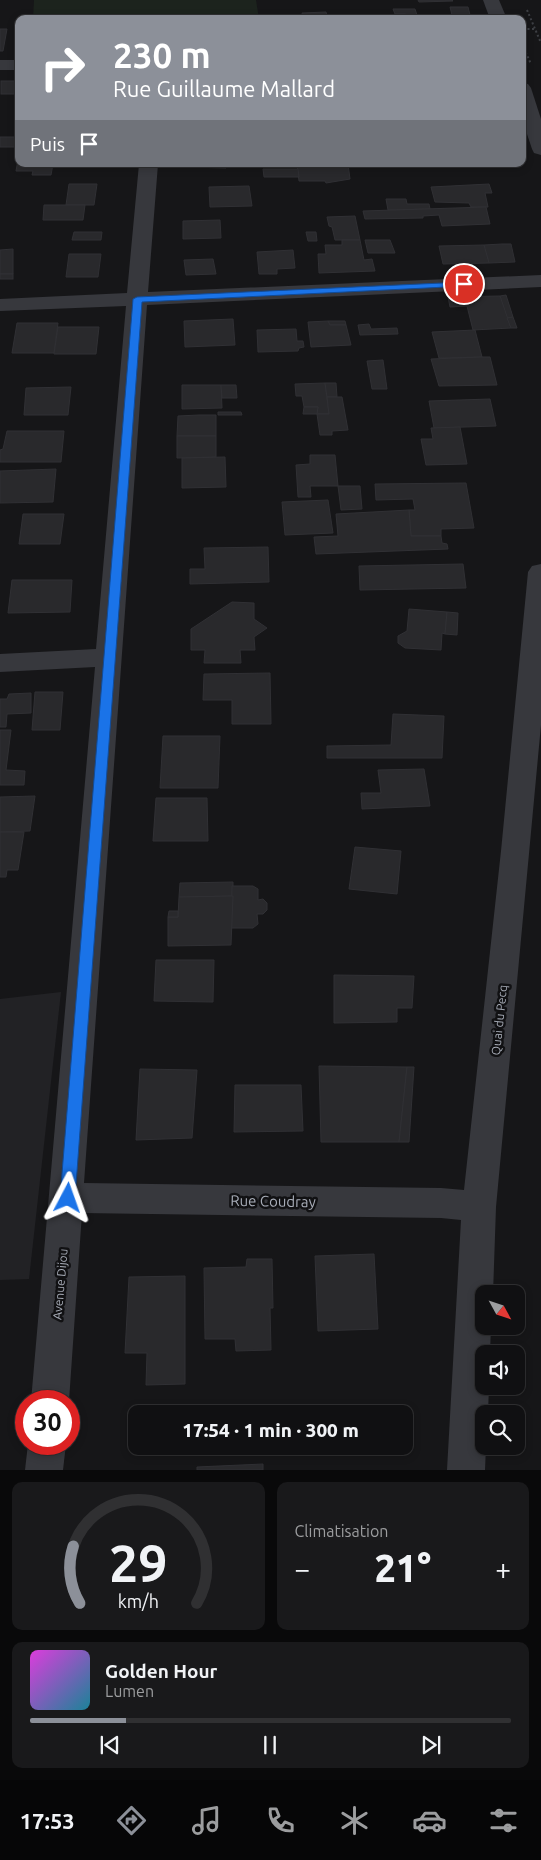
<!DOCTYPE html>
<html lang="fr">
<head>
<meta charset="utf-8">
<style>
  :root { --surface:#101012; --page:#19191b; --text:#f1f3f6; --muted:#9c9d9f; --line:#303032; --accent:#8c9099 }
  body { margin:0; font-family:Ubuntu,sans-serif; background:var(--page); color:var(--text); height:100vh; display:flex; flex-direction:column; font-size:19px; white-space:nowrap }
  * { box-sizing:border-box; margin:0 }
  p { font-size:16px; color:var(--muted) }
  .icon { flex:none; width:28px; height:28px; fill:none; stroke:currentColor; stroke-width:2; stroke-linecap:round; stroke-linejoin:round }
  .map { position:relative; height:1470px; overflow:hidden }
  .panel { display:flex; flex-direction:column; gap:12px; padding:12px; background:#09090a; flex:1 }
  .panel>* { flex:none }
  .top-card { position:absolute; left:15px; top:15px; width:511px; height:152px; border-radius:10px; box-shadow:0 2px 8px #0003,0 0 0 1px var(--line); background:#8c9099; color:#fff; overflow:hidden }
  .needle { width:32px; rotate:130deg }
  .buttons { position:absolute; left:475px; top:1285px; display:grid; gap:10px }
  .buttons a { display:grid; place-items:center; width:50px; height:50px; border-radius:10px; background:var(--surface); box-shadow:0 2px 8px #0003,0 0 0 1px var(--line); font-size:25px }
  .speed { position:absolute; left:15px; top:1390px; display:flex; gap:10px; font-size:25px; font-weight:700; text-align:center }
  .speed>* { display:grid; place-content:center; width:65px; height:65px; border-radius:50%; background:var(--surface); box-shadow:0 2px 8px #0003,0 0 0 1px var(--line); line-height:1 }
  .speed .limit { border:8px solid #d22; background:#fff; color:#111 }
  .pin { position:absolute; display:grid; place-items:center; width:42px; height:42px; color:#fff; margin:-21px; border:2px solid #fff; border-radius:50%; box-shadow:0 1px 5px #0007 }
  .me { position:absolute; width:55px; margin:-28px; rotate:4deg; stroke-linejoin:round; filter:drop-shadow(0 0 4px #0008) }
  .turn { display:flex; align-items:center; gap:18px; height:105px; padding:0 15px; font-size:22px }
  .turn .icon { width:65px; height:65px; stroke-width:2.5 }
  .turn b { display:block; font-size:35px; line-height:42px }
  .then { display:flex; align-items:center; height:48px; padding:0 15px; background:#0003; gap:10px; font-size:19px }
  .big { font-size:38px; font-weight:800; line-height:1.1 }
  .panel .tile { flex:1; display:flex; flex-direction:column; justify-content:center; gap:8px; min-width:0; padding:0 18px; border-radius:10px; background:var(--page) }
  .panel .dial { align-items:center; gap:0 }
  .dial svg { height:130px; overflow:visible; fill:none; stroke:var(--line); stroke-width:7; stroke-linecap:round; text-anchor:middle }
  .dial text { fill:var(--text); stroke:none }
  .song { display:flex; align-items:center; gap:15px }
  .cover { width:60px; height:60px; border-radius:8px; background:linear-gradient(135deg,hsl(300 70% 55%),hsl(190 70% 35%)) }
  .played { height:5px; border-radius:2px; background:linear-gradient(90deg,var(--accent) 20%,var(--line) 20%) }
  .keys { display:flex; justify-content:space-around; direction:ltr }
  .heat { display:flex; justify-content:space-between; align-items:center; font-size:28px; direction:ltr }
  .panel .tiles { flex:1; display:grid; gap:12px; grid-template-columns:1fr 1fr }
  .tile:last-child { grid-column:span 2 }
  .trip { position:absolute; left:128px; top:1405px; width:285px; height:50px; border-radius:10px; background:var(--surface); box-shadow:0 2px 8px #0003,0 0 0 1px var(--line); font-weight:800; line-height:50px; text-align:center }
  .menu { display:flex; height:80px; justify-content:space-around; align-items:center; background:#060607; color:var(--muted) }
  .menu .icon { width:35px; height:35px }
  .menu .on { color:var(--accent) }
  .menu b { font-size:22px; color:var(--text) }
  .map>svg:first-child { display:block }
  .built { fill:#222225 }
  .green { fill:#1c231d }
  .building { fill:#29292c; stroke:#303034 }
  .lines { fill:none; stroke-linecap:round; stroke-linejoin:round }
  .path { stroke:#3d3f44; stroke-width:2; stroke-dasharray:2 2.5; stroke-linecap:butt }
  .street { fill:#37383d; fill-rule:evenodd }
  .route { fill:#1a73e8; stroke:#114b97 }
  .labels { text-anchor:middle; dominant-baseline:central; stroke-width:5; stroke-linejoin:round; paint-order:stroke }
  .street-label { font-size:12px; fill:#a8adb8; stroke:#111113 }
  .near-street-label { font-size:15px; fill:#a8adb8; stroke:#111113 }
</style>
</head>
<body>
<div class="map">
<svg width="541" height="1470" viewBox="0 0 541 1470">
  <rect width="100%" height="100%" fill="#161618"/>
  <path class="built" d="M61,992L29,1279L0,1280V999Z"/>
  <path class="green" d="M34,0H256L259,19H33Z"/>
  <g class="building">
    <path d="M418,0H452L453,1L419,2Z"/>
    <path d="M450,7H468L471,19H453Z"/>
    <path d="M393,9H415L418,18H411L409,15L405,14H395Z"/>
    <path d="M326,12L328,19H303L302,13Z"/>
    <path d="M0,29H7L3,51H0Z"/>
    <rect x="1" y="81" width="18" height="13"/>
    <rect x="0" y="137" width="19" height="10"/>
    <path d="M19,154V164H53L51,175H32L33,171H16Z"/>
    <path d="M189,164H226V168L189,167Z"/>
    <path d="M297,164H348L350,179L326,183L325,181H299Z"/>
    <path d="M263,169H298L299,177H264Z"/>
    <path d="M69,184H97L94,205H66Z"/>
    <path d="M489,184L492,193H485L488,207H471L469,203L435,202L431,187Z"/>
    <path d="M249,186L252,206L210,207L209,187Z"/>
    <path d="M386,199H406L407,204H429L430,209L388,210Z"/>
    <path d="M44,205H85L83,220H43Z"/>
    <path d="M486,207L490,224L442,226L439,215L423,216V218L365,219L363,211Z"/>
    <path d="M355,216L360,240H335L332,227L329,226L327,217Z"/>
    <path d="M220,220L221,238L183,239V221Z"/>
    <path d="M74,232H102L101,240H72Z"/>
    <path d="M306,232H316L317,241H308Z"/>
    <path d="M342,240H360L364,260L372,259L375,271L319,273L318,254H326L325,245H342Z"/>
    <path d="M365,240H390L395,253H368Z"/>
    <path d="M502,244H511L515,262L489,263L484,245Z"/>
    <path d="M484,245L489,263L443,264L439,246Z"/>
    <path d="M13,249V274H0V250Z"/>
    <path d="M293,250L295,268L277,269V274H259L257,252Z"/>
    <path d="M69,254H101L98,277H66Z"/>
    <path d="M213,259L216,274L186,275L184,260Z"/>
    <rect x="0" y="274" width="13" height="5"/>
    <path d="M506,295L513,317L507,318L500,296Z"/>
    <path d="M500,296L511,328L473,330L467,306L450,307L448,297Z"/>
    <path d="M513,317L517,328H511L507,318Z"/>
    <path d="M233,319L235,345L185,347L184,321Z"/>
    <path d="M328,321H345L346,325H330Z"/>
    <path d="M328,321L330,325H346L351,345L311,347L308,322Z"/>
    <path d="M17,323H58L54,353H12Z"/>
    <path d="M369,324L371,329L397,328L398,334L360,335L358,325Z"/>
    <path d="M58,327H99L96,354H54Z"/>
    <path d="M296,329L297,341H303L304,347L299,348L298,351L258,352L257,330Z"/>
    <path d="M475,330L482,357L439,358L432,332Z"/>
    <path d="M482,357H490L497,385L439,386L431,359Z"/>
    <path d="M383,360L387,389H372L367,361Z"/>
    <path d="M325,383L329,414H317L318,407H304L302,396H296L295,384Z"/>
    <path d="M325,383H336L337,397H327Z"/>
    <path d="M182,385H221L222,408L182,409Z"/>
    <path d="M221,385H236L237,398H222Z"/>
    <path d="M71,387L68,415H24L26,388Z"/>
    <path d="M327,397H342L348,430L332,431V435H320L317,414H329Z"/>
    <path d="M490,399L496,426L434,428L429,401Z"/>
    <path d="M304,407H318L317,414H303Z"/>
    <path d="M218,412H241L242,415H218Z"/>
    <path d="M199,415H216V436H177L178,416Z"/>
    <path d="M460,427L467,464L426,465L421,439H433L431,428Z"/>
    <path d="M7,431H64L61,462H0V450L3,449Z"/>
    <path d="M177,436H216V457L177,458Z"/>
    <path d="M310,455H335L338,486H310L311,497H298L296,465L310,464Z"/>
    <path d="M225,457L226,487L182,488V458Z"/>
    <path d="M56,469L53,502L0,503V471Z"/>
    <path d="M466,483L474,528L441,529V536H411L409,510H415L413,499L376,500L375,484Z"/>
    <path d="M338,486H360L362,509L341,510Z"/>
    <path d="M328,500L333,533L285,535L282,502Z"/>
    <path d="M409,510L411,536H441L442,543L447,544L448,549L316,554L314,537L338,536L336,514Z"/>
    <path d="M23,514H64L60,544H19Z"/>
    <path d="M268,547L269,582L190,584V569H205L204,548Z"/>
    <path d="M463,564L466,588L360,590L359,566Z"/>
    <path d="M12,580H72L70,612L8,613Z"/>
    <path d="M232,602L254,603V619L267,628L254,637L255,650H240L241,663H204L205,650H191V629Z"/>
    <path d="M409,609L447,612L445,634L442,633L441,650L405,648L398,643V636L407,631Z"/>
    <path d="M447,612L458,613L457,635L445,634Z"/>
    <path d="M270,673L271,724H232V700H203L204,674Z"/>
    <path d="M35,692H63L60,730H32Z"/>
    <path d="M31,693V713L7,714L6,727H0V699H7L9,694Z"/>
    <path d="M393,714L444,716L442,758H327V746L391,745Z"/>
    <path d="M0,730H11L6,770L25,771L24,785H0Z"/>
    <path d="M163,736H220L218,788H160Z"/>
    <path d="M424,769L430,806L362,809L361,793H381L378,770Z"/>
    <path d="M35,796L30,831L0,832V797Z"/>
    <path d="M156,798H207L208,841H153Z"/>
    <path d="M0,832H24L18,870H7L6,877H0Z"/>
    <path d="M355,847L401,851L397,894L349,889Z"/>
    <path d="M233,882V896L179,897L180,883Z"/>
    <path d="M232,886H253L258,889V900L263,899L267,903V910L263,914H257L258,924L253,928H231Z"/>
    <path d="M233,896L231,945L168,946V917H178L179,897Z"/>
    <path d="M169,911H178V917H168Z"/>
    <path d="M156,960H214L213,1002L154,1001Z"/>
    <path d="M334,975L414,976L412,1008H397V1022L334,1023Z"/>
    <path d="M319,1066L407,1067L399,1142H321Z"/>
    <path d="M407,1067H414L409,1142H399Z"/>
    <path d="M140,1069L197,1070L192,1138L136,1140Z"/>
    <path d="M235,1085H301L303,1131L234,1132Z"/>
    <path d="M374,1254L378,1329L318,1331L315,1256Z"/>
    <path d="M247,1259H272L273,1308H270L271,1350L236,1351L235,1339H205L204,1268L246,1267Z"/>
    <path d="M185,1276V1384L146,1385L147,1353H125L129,1277Z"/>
    <path d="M263,1464V1470H197V1467Z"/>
  </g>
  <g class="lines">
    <g class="path">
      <path d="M527,10L541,43"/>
      <path d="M523,29H536"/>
      <path d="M522,44L531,64"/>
    </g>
    <g class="street">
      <path d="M483,0H499L507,19H490Z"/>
      <rect x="0" y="60" width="19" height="10"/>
      <path d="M522,83L528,84L531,88L541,119V155L534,153L532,149L522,119Z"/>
      <path d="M139,164H158L148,292L541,275V287L147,305L84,1183L441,1188L464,1190L501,851L528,572L532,566L541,564V725L496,1207L493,1294H484V1326H491L490,1354H484V1386H489L488,1414H484V1446H486L485,1470H447L461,1220L441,1218L82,1213L69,1401H31L95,667L0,672V654L96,649L126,306L0,311V299L127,293Z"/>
      <path d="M28,1444H66L63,1470H25Z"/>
    </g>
  </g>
  <path class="route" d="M464,282L467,283V286L142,302L75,1198L73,1202L68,1204L62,1202L60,1198L133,299L137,297Z"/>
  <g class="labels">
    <g class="street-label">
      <text transform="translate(499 1020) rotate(-84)">Quai du Pecq</text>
      <text transform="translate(60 1284) rotate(-85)">Avenue Dijou</text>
    </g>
    <g class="near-street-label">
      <text transform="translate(273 1201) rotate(1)">Rue Coudray</text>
    </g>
  </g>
</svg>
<div class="buttons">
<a><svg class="needle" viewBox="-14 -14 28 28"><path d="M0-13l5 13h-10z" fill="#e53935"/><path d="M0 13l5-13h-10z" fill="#9c9d9f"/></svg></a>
<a><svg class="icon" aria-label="sound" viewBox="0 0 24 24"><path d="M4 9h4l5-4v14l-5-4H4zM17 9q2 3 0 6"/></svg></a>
<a><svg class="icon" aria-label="search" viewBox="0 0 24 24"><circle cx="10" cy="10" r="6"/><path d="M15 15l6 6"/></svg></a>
</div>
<div class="speed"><div class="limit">30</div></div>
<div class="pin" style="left:464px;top:284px;background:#d93025"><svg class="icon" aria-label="arrive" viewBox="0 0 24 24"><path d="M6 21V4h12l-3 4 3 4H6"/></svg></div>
<svg class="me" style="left:68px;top:1198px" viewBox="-20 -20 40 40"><path d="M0-17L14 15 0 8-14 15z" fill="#1a73e8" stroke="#fff" stroke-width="4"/></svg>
<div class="trip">17:54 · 1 min · 300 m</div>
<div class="top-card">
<div class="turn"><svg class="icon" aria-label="right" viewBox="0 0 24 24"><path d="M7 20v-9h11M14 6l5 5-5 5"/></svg><div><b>230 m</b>Rue Guillaume Mallard</div></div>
<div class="then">Puis<svg class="icon" aria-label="arrive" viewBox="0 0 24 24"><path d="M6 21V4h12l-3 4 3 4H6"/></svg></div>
</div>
</div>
<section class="panel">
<div class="tiles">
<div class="tile dial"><svg viewBox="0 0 100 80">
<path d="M14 69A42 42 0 1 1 86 69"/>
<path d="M14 69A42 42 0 0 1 10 34" stroke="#8c9099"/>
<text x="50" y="56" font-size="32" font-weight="700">29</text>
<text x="50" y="72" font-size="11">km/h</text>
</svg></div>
<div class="tile"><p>Climatisation</p>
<div class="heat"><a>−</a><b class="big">21°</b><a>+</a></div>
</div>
<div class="tile">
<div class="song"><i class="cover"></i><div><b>Golden Hour</b><p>Lumen</p></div></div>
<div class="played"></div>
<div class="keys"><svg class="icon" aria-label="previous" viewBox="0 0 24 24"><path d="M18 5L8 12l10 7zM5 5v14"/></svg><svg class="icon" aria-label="pause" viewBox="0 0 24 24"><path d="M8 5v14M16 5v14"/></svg><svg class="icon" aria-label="next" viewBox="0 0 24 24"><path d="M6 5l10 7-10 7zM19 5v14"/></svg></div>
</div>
</div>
</section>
<nav class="menu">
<b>17:53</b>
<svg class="icon on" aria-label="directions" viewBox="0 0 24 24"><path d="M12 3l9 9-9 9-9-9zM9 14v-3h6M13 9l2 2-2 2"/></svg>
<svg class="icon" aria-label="music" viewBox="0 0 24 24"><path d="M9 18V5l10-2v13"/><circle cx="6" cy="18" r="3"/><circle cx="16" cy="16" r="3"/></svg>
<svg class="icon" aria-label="phone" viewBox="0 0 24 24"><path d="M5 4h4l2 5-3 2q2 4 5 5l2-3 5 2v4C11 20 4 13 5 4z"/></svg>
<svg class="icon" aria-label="climate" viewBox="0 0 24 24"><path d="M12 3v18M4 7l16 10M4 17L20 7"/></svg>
<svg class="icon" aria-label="car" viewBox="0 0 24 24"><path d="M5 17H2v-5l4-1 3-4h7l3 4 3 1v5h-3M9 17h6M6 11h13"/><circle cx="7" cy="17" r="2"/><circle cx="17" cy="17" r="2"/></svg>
<svg class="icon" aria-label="filters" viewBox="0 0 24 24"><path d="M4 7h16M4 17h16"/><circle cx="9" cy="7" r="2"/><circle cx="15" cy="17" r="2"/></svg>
</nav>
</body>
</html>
